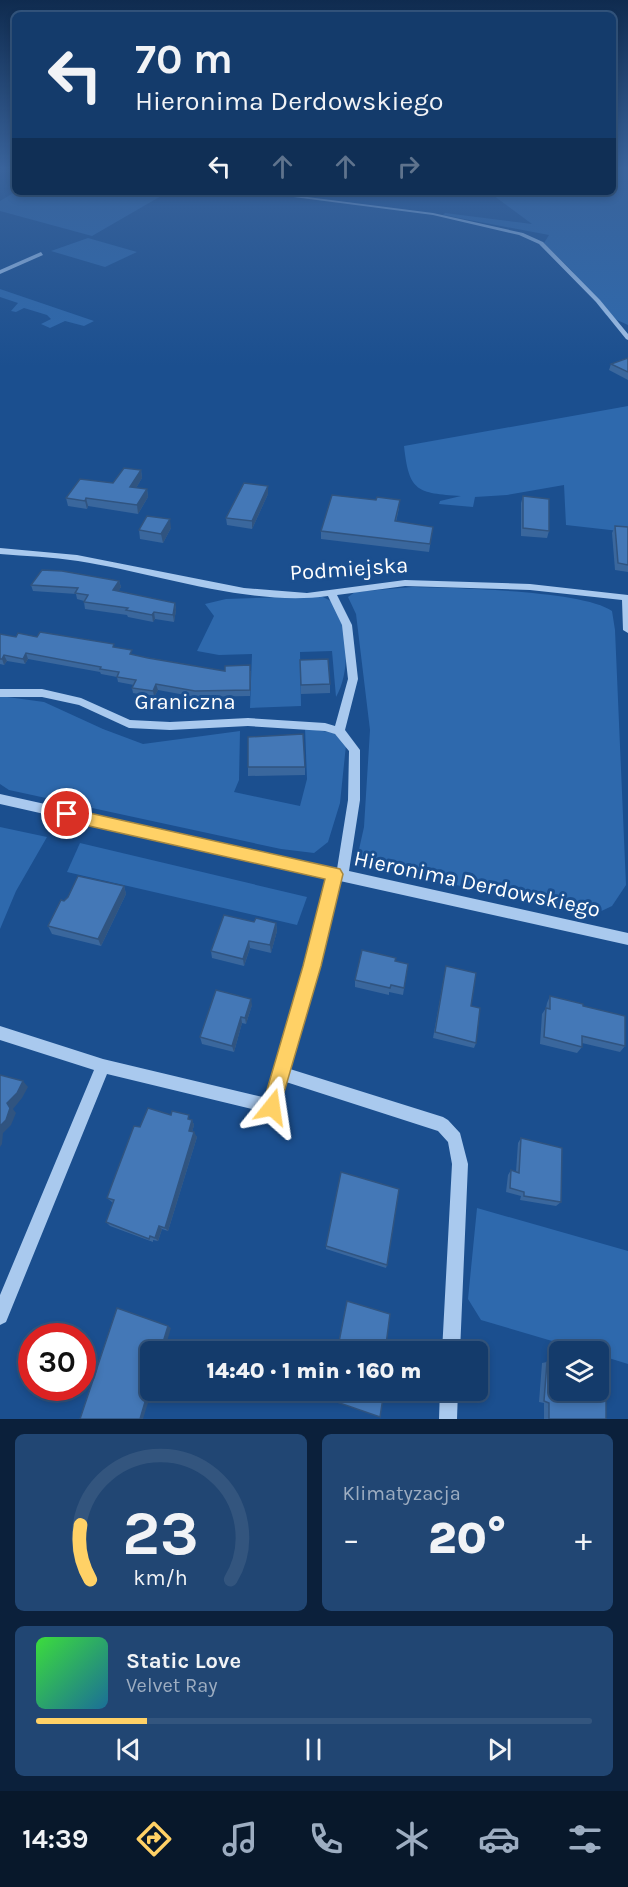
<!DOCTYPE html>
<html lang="pl">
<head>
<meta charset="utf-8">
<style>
  :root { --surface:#143b6b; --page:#214673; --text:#f1f3f6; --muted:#9dadc1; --line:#33557e; --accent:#ffd166 }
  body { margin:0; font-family:Karla,sans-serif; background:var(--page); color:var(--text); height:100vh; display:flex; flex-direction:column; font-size:22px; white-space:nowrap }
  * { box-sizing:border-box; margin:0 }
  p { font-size:20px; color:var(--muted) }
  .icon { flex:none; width:33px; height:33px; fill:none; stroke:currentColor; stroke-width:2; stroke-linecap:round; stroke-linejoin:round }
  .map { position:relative; height:1419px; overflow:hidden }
  .sheet { display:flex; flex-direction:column; gap:15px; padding:15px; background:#0b203b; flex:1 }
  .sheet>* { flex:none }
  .top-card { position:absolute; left:12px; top:12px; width:604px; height:183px; border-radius:9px; box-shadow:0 3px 9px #0003,0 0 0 2px var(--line); background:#143b6b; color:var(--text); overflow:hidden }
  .buttons { position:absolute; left:549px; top:1341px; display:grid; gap:12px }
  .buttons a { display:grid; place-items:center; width:60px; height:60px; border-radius:9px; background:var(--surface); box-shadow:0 3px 9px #0003,0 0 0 2px var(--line); font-size:30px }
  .speed { position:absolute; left:18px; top:1323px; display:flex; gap:12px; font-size:30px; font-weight:700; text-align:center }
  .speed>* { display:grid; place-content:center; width:78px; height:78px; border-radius:50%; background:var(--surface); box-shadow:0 3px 9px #0003,0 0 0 2px var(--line); line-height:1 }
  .speed .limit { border:9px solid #d22; background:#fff; color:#111 }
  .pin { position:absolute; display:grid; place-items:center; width:51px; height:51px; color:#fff; margin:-26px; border:3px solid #fff; border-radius:50%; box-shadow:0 2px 6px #0007 }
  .me { position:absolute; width:66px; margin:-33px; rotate:15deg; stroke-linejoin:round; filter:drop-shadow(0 0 4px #0008) }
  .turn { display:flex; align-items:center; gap:21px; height:126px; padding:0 24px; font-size:27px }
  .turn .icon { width:78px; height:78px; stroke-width:2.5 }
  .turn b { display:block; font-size:42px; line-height:51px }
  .lanes { display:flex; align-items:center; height:57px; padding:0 24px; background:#0003; justify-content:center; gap:30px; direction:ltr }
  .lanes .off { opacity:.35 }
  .big { font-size:45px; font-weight:800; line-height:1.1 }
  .sheet .tile { flex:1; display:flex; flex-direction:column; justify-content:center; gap:9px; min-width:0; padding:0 21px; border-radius:9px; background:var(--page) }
  .sheet .dial { align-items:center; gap:0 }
  .dial svg { height:156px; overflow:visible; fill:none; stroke:var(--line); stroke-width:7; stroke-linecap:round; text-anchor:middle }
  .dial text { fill:var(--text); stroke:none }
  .song { display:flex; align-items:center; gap:18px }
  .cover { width:72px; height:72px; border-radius:9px; background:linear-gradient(135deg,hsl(120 70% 55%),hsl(200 70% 35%)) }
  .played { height:6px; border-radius:3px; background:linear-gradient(90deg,var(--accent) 20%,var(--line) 20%) }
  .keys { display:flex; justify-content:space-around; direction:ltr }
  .heat { display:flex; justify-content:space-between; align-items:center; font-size:33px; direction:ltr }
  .sheet .tiles { flex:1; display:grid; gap:15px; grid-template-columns:1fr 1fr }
  .tile:last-child { grid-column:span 2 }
  .trip { position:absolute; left:140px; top:1341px; width:348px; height:60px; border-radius:9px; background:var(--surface); box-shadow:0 3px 9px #0003,0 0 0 2px var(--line); font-weight:800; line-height:60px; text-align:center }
  .menu { display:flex; height:96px; justify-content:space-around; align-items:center; background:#08182b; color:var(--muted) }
  .menu .icon { width:42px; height:42px }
  .menu .on { color:var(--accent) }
  .menu b { font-size:27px; color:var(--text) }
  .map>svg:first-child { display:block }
  .green { fill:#2e69ad }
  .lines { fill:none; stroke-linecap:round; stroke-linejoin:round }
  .minor { fill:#a9c9ee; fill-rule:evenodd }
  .wall { fill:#3a679d }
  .shaded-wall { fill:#305480 }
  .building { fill:#4478b7; stroke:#305480; stroke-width:1.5 }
  .route { fill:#ffd166; stroke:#a68842; stroke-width:1.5 }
  .labels { text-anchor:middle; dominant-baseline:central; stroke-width:6; stroke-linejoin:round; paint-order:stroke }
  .street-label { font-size:22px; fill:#fff; stroke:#1b4f8f }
</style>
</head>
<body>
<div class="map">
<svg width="628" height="1419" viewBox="0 0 628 1419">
  <rect width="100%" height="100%" fill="#1b4f8f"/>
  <g class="green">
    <path d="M614,167H628V325L606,315L572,271L544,243L549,235L443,215L445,213L532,224L493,195L474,192H614Z"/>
    <path d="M15,192H168L92,236L0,211V201Z"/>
    <path d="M88,238L137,252L105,267L51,251Z"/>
    <path d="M0,289L94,321L84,326L65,321L50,328L41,324L51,319L47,315L24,308L16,312L11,311L18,303L0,297Z"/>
    <path d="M628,406V532L566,525L564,485L507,495L475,497L473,507L439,504L440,501L461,496C417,493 409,492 404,446Z"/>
    <path d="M412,587C452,588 583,590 612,611L615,630L626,885L612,906L593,915L365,865L358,854L364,827L370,730L356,614L348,597L355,592Z"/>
    <path d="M321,596L331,601C335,608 340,615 342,622C348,646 348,676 336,697L332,651L300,652L301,706L250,708L252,654L219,655L197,651L214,616L205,604L226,599Z"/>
    <path d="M0,696L44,702L103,729L143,744L240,731L239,780L234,792L300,806L307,779L305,728L334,733L346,745L340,803L328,842L314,853L281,849L9,790L0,784Z"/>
    <path d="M0,827L47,837L16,891L0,929Z"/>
    <path d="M80,843L307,897L297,925L67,872Z"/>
    <path d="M477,1208L628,1251V1364L599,1355L598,1352L586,1351L481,1320L468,1299Z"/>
  </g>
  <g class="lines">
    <g class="minor">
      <path d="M255,192H268L433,213L523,233L543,242L600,300L628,334V340L626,339L596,302L539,244L519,235L433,215Z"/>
      <path d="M41,252L43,255L0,274V270Z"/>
      <path d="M0,548L77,555L244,588L307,593L405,580L530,584L628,595V633L623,630L622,600L530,590L405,586L337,595L352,625L358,679L345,730L360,750V800L349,871L628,933V945L340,881L319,966L290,1069L443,1117L448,1120L460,1133L468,1164L460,1352H442L452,1164L448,1142L438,1131L286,1082L277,1112L272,1114L107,1074L6,1322L0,1325V1295L94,1070L0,1040V1026L103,1059L267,1098L305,966L328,878L0,804V794L337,869L348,800L349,751L335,734L325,731L248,726L170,730L129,728L79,705L42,697H0V689H42L81,698L130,720L170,722L248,718L325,723L335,726L348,679L342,625L328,596C250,607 156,573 78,561C52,557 26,556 0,554Z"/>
      <path d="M440,1390H458L457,1419H439Z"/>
    </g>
  </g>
  <g class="wall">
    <path d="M628,358V380L609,370L611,364Z"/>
    <path d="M141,470L142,478L136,488L147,489L148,497L138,514L88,506L87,509L68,506L66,498L113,483Z"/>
    <path d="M268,494L252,529L227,525L226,518Z"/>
    <path d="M523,496L549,531L547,538L521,536V503Z"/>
    <path d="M399,508L396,522L433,527L429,552L321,539V531Z"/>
    <path d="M615,526L628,527V572L615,570L612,533Z"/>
    <path d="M171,528L163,543L140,539L139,530Z"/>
    <path d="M119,581L121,587L118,591L175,603L176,610L174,622L155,619L153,622L128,617L127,615L85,609L84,602V601L77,599L76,594L33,591L31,585Z"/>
    <path d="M0,634L16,637H37L115,647L133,655L225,671H251L250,696L196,697L158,690L154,697L133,693L132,688L134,685L118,682L117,677L101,674L100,672L28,659L25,664L7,661L4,665L0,664Z"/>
    <path d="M300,660L330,684V693L301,694Z"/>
    <path d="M248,767H305V775L248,776Z"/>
    <path d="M124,886L126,894L101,946L52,934L48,926L64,901Z"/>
    <path d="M254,922L276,923L277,931L271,953L250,948L244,966L212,958L211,951Z"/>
    <path d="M395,961L408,964L403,995L389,992V995L355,987V980Z"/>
    <path d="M446,966L476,1043L474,1048L433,1038Z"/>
    <path d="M550,996L583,1006L625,1046L620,1052L582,1043V1047L577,1053L540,1044L542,1014L546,1008L547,1003Z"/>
    <path d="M252,1005L246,1024L242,1023L234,1052L202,1044L200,1037Z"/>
    <path d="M171,1115L192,1120L194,1125L192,1132L197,1137L168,1231L162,1229L158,1241L153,1240V1242L110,1226L106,1222L113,1203L107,1198L140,1127Z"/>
    <path d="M521,1138L561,1202L556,1206L520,1200L521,1196L506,1192L508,1175L511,1170L516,1172L518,1143Z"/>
    <path d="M326,1246L387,1265L386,1268L326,1249Z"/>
    <path d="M547,1362L588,1396L606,1419H544V1403L539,1402L542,1363Z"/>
  </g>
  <g class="shaded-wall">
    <path d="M141,470L142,478L132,495L130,487Z"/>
    <path d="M268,486V494L252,529V521Z"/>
    <path d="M147,489L148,497L138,514L137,505Z"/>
    <path d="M86,498L88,506L87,509L85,501Z"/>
    <path d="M170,519L171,528L163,543L161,534Z"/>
    <path d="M119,581L121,587L115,597L113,590Z"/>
    <path d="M175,603L176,610L174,622L173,615Z"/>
    <path d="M154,612L155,619L153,622L152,615Z"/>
    <path d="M26,653L28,659L25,664L23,659Z"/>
    <path d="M4,655L7,661L4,665L2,659Z"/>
    <path d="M156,684L158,690L154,697L153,691Z"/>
    <path d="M124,886L126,894L101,946L98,939Z"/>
    <path d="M276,923L277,931L271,953L270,945Z"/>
    <path d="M249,941L250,948L244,966L243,959Z"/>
    <path d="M251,999L252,1005L246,1024L245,1018Z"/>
    <path d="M241,1017L242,1023L234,1052L232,1046Z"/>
    <path d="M23,1081L28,1087L22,1098L13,1109L16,1113L11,1125L3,1133L2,1144L0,1147V1126L7,1103Z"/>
    <path d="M192,1120L194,1125L191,1136L189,1131Z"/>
    <path d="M194,1132L197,1137L168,1231L165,1228Z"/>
    <path d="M159,1226L162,1229L158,1241L155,1238Z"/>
    <path d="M168,1326L171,1328L164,1352H160Z"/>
    <path d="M150,1385V1390H152L143,1419H140Z"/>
  </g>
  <g class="building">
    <path d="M628,358V372L611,364Z"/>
    <path d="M124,468L141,470L130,487L147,489L137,505L86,498L85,501L66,498L80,479L113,483Z"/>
    <path d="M244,483L268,486L252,521L226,518Z"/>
    <path d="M332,495L376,500L377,497L400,500L395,521L433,527L430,544L321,531Z"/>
    <path d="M523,496L549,499V531L523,528Z"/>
    <path d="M147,516L170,519L161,534L139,530Z"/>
    <path d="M615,526L628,527V565L618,563Z"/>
    <path d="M42,570L62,571L119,581L113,590L175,603L173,615L154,612L152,615L126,610L128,608L84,602L88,595L75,593L78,588L31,585Z"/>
    <path d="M40,632L114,644L113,647L132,650L130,654L148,658L225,671V666L250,665V690L195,691L156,684L153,691L132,688L136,680L117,677L119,672L100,669L101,667L26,653L23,659L4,655L2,659H0V634L16,637L18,633L37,637Z"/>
    <path d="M328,659L330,684L301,685L300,660Z"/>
    <path d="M303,734L305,767H248V737Z"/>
    <path d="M78,876L124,886L98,939L48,926L61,900L64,901L68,897Z"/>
    <path d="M224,915L254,922L256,918L276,923L270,945L249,941L243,959L211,951Z"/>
    <path d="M362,950L396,958L395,961L408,964L404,988L391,985L390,988L355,980Z"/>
    <path d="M446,966L476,973L471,1006L480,1008L476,1043L435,1032Z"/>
    <path d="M216,990L251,999L245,1018L241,1017L232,1046L200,1037Z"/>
    <path d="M550,996L583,1004V1006L625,1016V1046L582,1036V1047L544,1037L546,1008L550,1009Z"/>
    <path d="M0,1075L23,1081L17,1093L7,1103L10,1108L6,1120L0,1126Z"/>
    <path d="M148,1108L171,1115L172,1111L189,1115L188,1119L192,1120L189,1131L194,1132L165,1228L159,1226L155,1238L150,1236L149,1239L106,1222L114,1200L107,1198L114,1179L134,1126L140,1127Z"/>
    <path d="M521,1138L562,1148L561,1202L524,1196V1192L510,1188L511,1170L519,1173Z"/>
    <path d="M341,1172L399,1189L387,1265L326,1246Z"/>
    <path d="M347,1301L390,1314L385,1352H337Z"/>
    <path d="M117,1308L168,1326L160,1352H150V1385L140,1419H80Z"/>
    <path d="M547,1362L560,1366V1390H588V1396L606,1401V1419H549V1403L544,1401Z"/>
    <path d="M329,1390H381L384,1391L380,1417L328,1399Z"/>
  </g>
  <linearGradient id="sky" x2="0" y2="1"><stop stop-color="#0f2b4f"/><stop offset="0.46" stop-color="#39639b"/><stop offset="1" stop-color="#39639b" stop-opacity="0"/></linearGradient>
  <rect width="628" height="366" fill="url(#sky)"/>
  <path class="route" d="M67,808L340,869L343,874L321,966L278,1113L272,1116L265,1113L262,1107L303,966L325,879L67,821L62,819L59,814L62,810Z"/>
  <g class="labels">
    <g class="street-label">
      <text transform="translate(349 569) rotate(-4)">Podmiejska</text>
      <text x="185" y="702">Graniczna</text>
      <text transform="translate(477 884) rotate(12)">Hieronima Derdowskiego</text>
    </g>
  </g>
</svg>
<div class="buttons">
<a><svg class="icon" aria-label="layers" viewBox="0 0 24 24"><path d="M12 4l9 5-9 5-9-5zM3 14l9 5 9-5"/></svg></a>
</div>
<div class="speed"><div class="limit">30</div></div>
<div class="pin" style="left:67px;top:814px;background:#d93025"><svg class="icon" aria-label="arrive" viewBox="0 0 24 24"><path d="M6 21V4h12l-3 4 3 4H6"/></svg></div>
<svg class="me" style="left:272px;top:1107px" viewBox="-20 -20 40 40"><path d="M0-17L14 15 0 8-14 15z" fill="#ffd166" stroke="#fff" stroke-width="4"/></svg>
<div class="trip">14:40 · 1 min · 160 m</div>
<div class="top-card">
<div class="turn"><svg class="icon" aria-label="left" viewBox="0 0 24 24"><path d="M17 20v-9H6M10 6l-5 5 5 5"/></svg><div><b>70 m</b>Hieronima Derdowskiego</div></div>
<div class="lanes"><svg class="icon" aria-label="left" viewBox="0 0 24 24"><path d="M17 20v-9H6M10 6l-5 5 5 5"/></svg><svg class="icon off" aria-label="ahead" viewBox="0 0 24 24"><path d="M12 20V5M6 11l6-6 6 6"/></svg><svg class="icon off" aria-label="ahead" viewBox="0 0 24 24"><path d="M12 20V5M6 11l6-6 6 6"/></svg><svg class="icon off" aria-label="right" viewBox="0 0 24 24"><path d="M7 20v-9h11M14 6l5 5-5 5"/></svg></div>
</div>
</div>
<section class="sheet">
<div class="tiles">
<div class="tile dial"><svg viewBox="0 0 100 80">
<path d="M14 69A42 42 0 1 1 86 69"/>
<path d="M14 69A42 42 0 0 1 9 41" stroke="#ffd166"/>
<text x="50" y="56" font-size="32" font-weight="700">23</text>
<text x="50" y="72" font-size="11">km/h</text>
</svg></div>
<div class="tile"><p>Klimatyzacja</p>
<div class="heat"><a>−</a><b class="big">20°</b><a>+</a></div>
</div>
<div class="tile">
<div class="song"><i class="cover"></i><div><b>Static Love</b><p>Velvet Ray</p></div></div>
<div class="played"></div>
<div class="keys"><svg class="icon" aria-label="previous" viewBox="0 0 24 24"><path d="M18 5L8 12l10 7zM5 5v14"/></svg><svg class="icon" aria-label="pause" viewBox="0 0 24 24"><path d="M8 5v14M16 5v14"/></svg><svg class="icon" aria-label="next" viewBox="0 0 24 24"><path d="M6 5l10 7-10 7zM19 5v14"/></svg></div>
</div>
</div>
</section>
<nav class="menu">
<b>14:39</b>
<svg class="icon on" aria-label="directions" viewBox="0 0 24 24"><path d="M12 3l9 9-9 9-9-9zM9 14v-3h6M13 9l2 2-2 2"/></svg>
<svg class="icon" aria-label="music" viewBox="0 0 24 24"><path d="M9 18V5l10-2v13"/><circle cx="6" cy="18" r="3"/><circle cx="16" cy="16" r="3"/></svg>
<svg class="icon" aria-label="phone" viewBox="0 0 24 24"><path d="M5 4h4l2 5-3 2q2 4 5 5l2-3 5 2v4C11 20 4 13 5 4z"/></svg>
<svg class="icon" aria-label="climate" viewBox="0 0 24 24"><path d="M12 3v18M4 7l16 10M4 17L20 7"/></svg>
<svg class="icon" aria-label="car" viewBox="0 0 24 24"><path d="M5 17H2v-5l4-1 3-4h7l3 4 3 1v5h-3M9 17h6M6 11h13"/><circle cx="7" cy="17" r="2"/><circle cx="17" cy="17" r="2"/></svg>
<svg class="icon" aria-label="filters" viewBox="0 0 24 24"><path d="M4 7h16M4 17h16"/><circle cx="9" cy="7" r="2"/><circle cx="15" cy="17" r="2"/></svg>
</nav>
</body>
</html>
